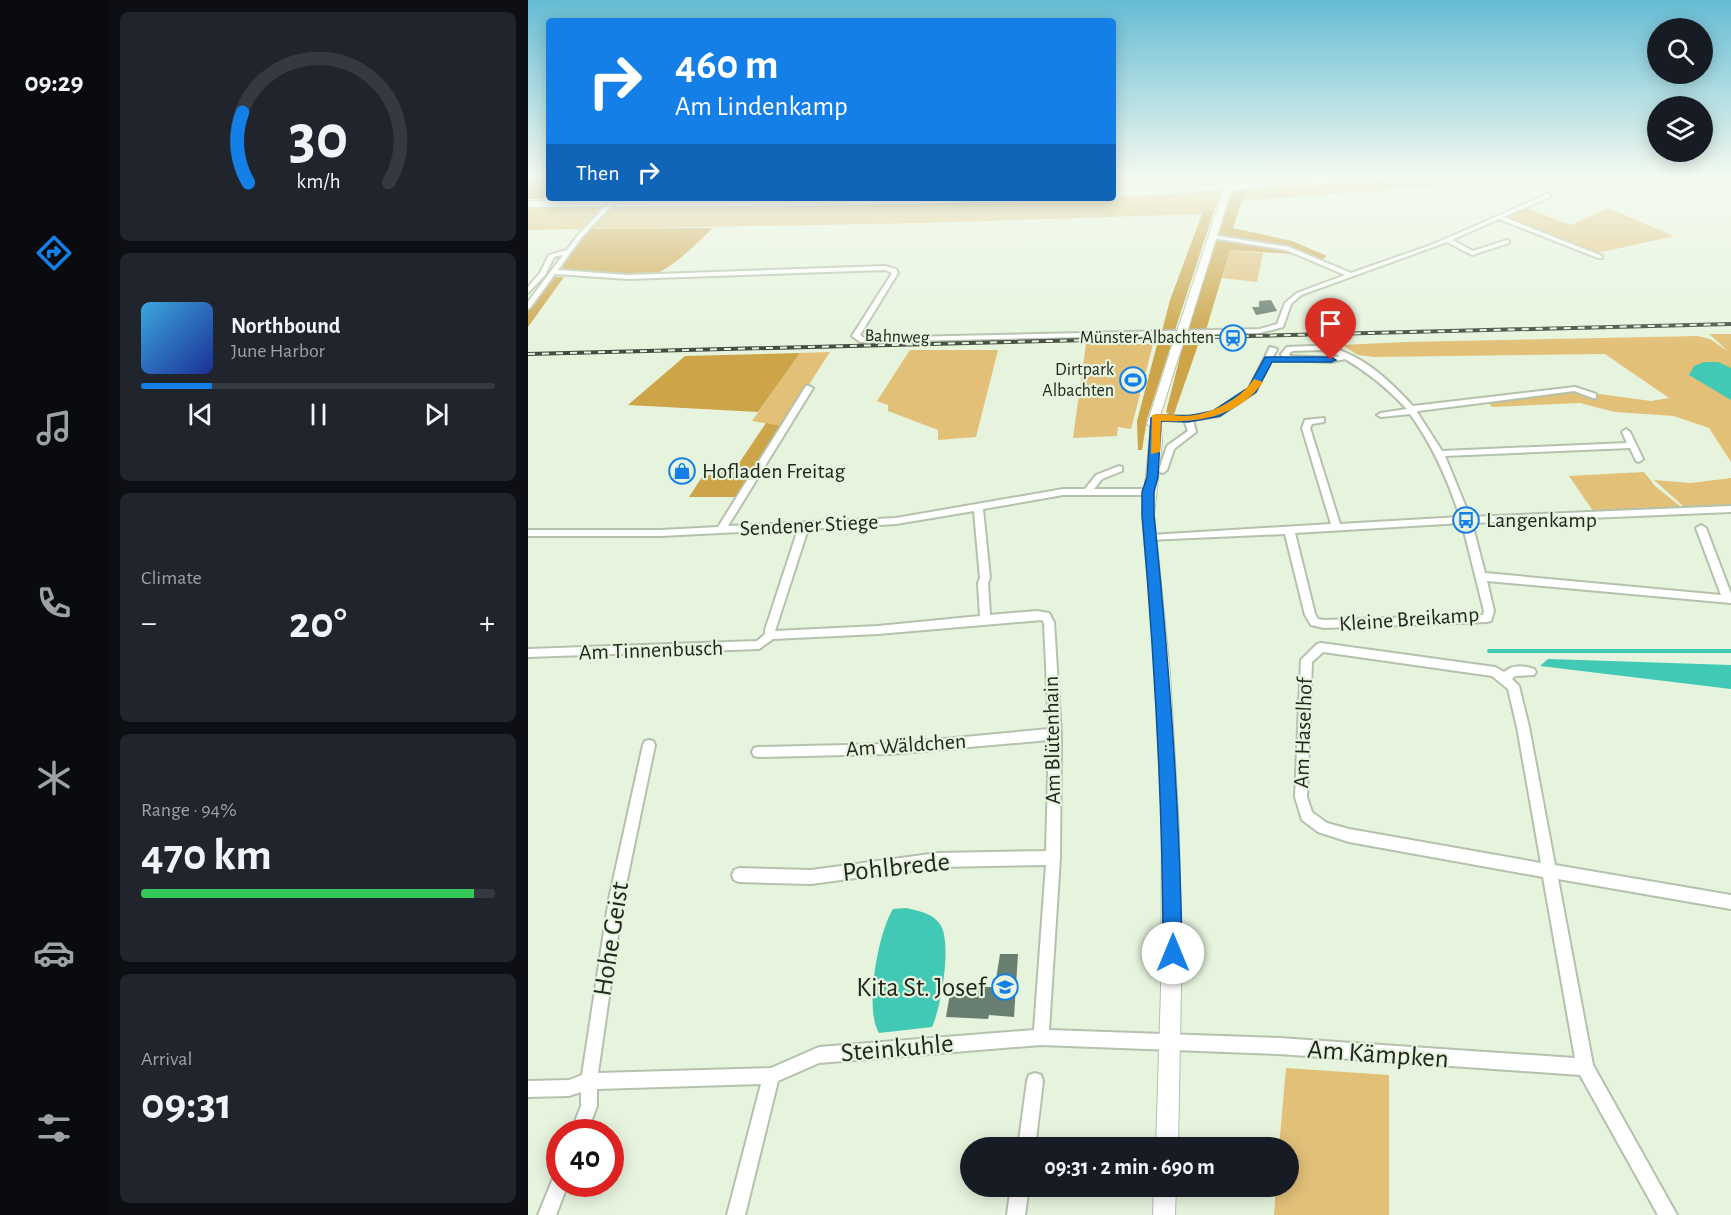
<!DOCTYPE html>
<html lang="en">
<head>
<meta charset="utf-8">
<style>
  :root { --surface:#171b24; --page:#20242c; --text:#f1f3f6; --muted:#9ea1a6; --line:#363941; --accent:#147fe7 }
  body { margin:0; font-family:"Alegreya Sans",sans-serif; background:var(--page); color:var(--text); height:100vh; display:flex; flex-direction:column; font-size:22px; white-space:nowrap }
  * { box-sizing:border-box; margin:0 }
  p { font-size:20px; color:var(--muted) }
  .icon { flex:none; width:33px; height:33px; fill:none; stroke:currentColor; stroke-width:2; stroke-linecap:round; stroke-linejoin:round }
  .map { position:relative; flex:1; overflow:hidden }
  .panel { display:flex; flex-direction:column; gap:12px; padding:12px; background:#0d0f14; width:420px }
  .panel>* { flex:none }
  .top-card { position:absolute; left:18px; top:18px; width:570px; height:183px; border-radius:6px; box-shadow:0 3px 15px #0003; background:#147fe7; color:#fff; overflow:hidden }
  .fabs { position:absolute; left:1119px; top:18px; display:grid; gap:12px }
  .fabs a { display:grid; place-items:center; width:66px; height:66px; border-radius:50%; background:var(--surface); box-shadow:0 3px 15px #0003; font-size:30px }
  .speed { position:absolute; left:18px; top:1119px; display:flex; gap:12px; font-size:30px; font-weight:700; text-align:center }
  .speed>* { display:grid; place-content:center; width:78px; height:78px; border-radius:50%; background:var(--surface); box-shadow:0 3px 15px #0003; line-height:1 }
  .speed .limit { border:9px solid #d22; background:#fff; color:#111 }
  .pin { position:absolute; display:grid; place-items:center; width:51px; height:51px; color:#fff; margin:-62px -26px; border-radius:50% 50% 50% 0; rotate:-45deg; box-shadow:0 0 6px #0007 }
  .pin .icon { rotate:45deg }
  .me { position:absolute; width:66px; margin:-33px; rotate:0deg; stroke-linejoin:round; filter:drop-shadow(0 0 4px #0008) }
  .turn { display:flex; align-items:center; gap:21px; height:126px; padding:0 30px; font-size:27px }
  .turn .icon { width:78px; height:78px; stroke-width:2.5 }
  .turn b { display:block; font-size:42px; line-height:51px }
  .then { display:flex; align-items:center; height:57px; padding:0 30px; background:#0003; gap:12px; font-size:22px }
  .big { font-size:45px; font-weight:700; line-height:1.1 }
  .panel .card { flex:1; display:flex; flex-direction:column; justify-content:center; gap:9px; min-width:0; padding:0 21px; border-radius:9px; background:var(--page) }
  .panel .dial { align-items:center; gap:0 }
  .dial svg { height:156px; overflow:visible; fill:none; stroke:var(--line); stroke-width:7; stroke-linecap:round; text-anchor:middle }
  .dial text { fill:var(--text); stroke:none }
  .song { display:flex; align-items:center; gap:18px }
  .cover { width:72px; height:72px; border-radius:9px; background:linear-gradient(135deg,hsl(200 70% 55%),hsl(230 70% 35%)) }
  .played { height:6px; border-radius:3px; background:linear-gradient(90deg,var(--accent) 20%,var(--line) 20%) }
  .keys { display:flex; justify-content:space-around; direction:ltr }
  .heat { display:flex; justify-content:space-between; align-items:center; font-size:33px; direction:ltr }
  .charge { height:9px; border-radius:4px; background:linear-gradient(90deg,#34c759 94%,var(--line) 0) }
  .trip { position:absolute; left:432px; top:1137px; width:339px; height:60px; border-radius:30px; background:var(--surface); box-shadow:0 3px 15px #0003; font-weight:700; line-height:60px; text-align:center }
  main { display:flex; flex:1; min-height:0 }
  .dock { display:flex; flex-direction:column; width:108px; justify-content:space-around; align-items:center; background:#090b0e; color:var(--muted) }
  .dock .icon { width:42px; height:42px }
  .dock .on { color:var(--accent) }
  .dock b { font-size:27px; color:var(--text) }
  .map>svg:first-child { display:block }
  .green { fill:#e2c078 }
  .forest { fill:#cda448 }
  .water { fill:#41c9b5 }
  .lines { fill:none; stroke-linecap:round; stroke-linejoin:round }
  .stream { stroke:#41c9b5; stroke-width:4 }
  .building { fill:#697f71 }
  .minor-casing { stroke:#b4c1ac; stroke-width:4 }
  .tertiary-casing { stroke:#b4c1ac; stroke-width:2 }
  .motorway-casing { stroke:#b4c1ac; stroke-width:2 }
  .minor { fill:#fff; fill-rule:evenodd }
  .tertiary { fill:#fff; fill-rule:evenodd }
  .motorway { fill:#fff; fill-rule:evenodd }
  .rail-casing { stroke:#444b40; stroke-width:4 }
  .rail { stroke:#e6f4dd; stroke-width:2; stroke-dasharray:7; stroke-linecap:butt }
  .minor-bridge-casing { stroke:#b4c1ac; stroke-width:8; stroke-linecap:butt }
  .tertiary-bridge-far1-casing { stroke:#b4c1ac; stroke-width:9; stroke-linecap:butt }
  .tertiary-bridge-casing { stroke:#b4c1ac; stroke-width:12; stroke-linecap:butt }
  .minor-bridge { stroke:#fff; stroke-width:6 }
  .tertiary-bridge-far1 { stroke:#fff; stroke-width:8 }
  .tertiary-bridge { stroke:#fff; stroke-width:10 }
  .route { fill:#147fe7; stroke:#0d5396; stroke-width:1.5 }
  .slow { fill:#f59e0b }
  .labels { text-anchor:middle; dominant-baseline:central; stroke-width:4.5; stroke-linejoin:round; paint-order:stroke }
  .far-street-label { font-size:18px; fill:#21261e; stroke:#e6f4dd }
  .far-poi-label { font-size:18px; fill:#21261e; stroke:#e6f4dd; text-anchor:end }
  .poi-label { font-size:22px; fill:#21261e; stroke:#e6f4dd; text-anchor:start }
  .street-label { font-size:22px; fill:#21261e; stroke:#e6f4dd }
  .near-street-label { font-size:27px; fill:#21261e; stroke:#e6f4dd }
  .near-poi-label { font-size:27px; fill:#21261e; stroke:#e6f4dd; text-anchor:end }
</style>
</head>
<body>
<main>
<nav class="dock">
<b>09:29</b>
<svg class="icon on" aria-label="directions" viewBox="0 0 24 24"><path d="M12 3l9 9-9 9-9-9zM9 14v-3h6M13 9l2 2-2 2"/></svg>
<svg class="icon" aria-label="music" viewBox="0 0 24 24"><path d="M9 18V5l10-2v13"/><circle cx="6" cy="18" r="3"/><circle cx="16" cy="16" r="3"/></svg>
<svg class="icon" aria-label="phone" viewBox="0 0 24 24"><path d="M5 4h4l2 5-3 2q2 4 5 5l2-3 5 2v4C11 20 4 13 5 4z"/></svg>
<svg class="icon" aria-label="climate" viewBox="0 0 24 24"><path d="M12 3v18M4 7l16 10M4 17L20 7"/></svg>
<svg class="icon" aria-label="car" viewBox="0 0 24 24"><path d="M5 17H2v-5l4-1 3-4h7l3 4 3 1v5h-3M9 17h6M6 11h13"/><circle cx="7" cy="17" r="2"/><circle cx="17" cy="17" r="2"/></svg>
<svg class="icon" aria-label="filters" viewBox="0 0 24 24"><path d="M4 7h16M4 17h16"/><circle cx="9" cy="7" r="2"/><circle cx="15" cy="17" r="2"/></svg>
</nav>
<section class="panel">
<div class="card dial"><svg viewBox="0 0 100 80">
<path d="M14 69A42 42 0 1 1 86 69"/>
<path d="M14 69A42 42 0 0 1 11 33" stroke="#147fe7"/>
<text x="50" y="56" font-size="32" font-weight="700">30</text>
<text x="50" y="72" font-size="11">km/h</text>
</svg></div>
<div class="card">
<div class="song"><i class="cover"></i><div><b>Northbound</b><p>June Harbor</p></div></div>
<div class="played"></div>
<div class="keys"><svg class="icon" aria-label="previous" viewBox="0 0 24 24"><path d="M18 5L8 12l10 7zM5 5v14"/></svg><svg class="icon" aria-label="pause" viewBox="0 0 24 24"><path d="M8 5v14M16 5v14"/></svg><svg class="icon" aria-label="next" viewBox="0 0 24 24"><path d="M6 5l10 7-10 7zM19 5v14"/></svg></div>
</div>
<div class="card"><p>Climate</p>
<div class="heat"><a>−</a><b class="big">20°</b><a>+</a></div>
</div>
<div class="card"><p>Range · 94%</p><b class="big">470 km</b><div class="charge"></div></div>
<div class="card"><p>Arrival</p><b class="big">09:31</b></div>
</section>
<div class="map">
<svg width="1203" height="1215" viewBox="0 0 1203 1215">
  <rect width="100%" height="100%" fill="#e6f4dd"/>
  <g class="green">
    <path d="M877,177H1015L713,201L717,190Z"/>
    <path d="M695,191L686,211L674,214L396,223L61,229L83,207L585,198Z"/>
    <path d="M0,207H76L55,229L0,230Z"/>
    <path d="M997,208L1043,225L1080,208L1146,236L1070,253L978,216Z"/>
    <path d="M702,250L735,253L729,282L694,278Z"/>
    <path d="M1181,334H1203V462L1181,428L1146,416L1087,412L1052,403L964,407L960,402L1050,391L1123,401L1141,398L1077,354L847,357L830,355L814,345L877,342L1170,336L1182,339L1201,352Z"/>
    <path d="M558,344H625L603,429L590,427L589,436L545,438Z"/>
    <path d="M382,350H470L448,437L410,440V430L360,411V405L349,401Z"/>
    <path d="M302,352L254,426L224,421L272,353Z"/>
    <path d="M1116,472L1127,486L1153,507L1065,511L1041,476Z"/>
    <path d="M1203,478V514H1164L1126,480L1163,483Z"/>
    <path d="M758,1068L861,1075V1215H746L748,1187L760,1186V1148L751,1147Z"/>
  </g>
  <g class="forest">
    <path d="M0,177H21V198H85L0,199Z"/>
    <path d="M705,190H717L705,228L764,241L799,256L790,263L763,254L702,250L678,330H660Z"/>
    <path d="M680,210L686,211L647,330L634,331L642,300L674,214Z"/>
    <path d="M185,228C168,244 148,265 126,275C115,279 43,274 32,267L61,229Z"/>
    <path d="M26,277H36L0,327V311Z"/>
    <path d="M629,345H643L619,419L614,450H610L609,421Z"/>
    <path d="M655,345H670L645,417L638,412Z"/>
    <path d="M272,353L230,412L100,405L157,356Z"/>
    <path d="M238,423L254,426L208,497H161L174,477L207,469Z"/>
  </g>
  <g class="water">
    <path d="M1176,362H1190L1203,368V400L1161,375L1166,366Z"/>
    <path d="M1020,659L1203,665V689L1012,666Z"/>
    <path d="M378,908C392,911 408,914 414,928C423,949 413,1007 404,1027L351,1033C336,1009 350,933 365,909Z"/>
  </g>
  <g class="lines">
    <path class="stream" d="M961,651H1203"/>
  </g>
  <g class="building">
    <path d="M743,300L749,311L728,315L724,307H731V301Z"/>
    <path d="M472,954H490L486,1017L461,1015L460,1019L418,1017L423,987H464L465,979H468Z"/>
  </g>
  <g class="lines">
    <g class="minor-casing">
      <g id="minor">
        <path d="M1020,194L1022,195V197L976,217L1074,256V258H1070L971,219L924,240L945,251L979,240L981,241V243L944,255L919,242L773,295L763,304L755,327L732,333L332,342L324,336L364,273L357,270L100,279L27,274L2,308L0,309V302L35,255L26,257L17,275L0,293V287L12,273L21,255L39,250L50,235L74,210L77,212L76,213L54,237L30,270L100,275L357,266L368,269L370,273L332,335L336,338L732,329L749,324L757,303L769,293L817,275L758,250L685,238L683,237V235L761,247L823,273L903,245Z"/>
        <path d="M783,346C824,344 859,378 885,406L1047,387L1068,394V398H1065L1046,391L890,411L889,412L914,451L1099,443L1094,432L1098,429L1102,432L1115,459L1111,462L1108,461L1102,448L917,456L942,517L1203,506V512L944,523L957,573L1193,595L1168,528L1173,525L1178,528L1203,594V603L959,581L966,611L963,621L959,622L796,628L783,625L777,615L757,534L620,540L618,538L623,535L803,524L774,428L777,420L796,418V422L784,424L782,428L812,524L932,517C920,480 905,446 882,414L853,417L849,415L853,413L879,409C860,389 841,373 817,359L803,362L759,360H756L753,354L759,347ZM793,350L801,351L812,356L803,358L762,356L761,354L764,351ZM934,523L956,611L955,615L796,620L790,619L787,614L767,533Z"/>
        <path d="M742,347L749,349L727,392L691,416L665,420L668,432L646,449L639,470L635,473L632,472L631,470L639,446L660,431L656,420H628L624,418L625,416H668L685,412L697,405L721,389Z"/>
        <path d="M278,386H281L285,388L200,526L368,518L535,489H557L568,475L591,466L594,467V471L574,479L566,489H620L625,492L620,495H535L455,509L462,578L460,583L462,615L509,611L521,613L526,622L533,734L532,858L521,1030L751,1038L1047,1058L1015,877L821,842L790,832L774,820L767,797L773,660L789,644L793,643L967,667L976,672C984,665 995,665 1006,669L1008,672L1006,675L987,676L984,679L991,686L1001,727L1027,865L1203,895V909L1030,879L1065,1065L1149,1215H1130L1052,1075L751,1054L513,1045L291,1063L250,1081L217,1215H199L233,1084L69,1089V1106L59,1132H43L53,1106V1092L41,1096L0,1097V1081L41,1080L54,1075L81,899L115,745L117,741L121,740L125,741L127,745L95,899L70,1073L243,1068L291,1047L506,1030L518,865L410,867L283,884L211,882L206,880L204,875L206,870L211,868L283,870L410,853L518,851L521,740L361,754L230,757L226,756L224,752L226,748L230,747L361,744L521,729L516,623L514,620L350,634L245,639L231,649L0,657V649L229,641L237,634V630L270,529L133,536H0V530H133L190,527ZM446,511L452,578L450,583L452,616L350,626L247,631L280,529L368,524ZM795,652L964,676L980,689L989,727L1013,863L821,829L799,823L784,812L779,797L784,662Z"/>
        <path d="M507,1073L513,1075L515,1081L507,1148H490L499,1081L501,1075Z"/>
        <path d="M32,1174V1184H40L28,1215H10L26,1176Z"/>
        <path d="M483,1186H501L497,1215H479Z"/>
      </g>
    </g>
    <g class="tertiary-casing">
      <g id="tertiary">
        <path d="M694,195L701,197L661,326L653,328L651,326Z"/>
        <path d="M647,349L652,352L632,416L634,442L626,515L642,673L651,831L653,989L650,1148H628L633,989L634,831L628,673L614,515L623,427L619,424L642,352Z"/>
        <path d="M626,1186H648L647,1215H625Z"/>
      </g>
    </g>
    <g class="motorway-casing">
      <g id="motorway">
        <path d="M805,177H865L860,180L585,197V191Z"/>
        <path d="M503,198L498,201L281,206L0,207V201Z"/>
      </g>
    </g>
    <use href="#minor" class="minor"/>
    <use href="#tertiary" class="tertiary"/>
    <use href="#motorway" class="motorway"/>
    <g class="rail-casing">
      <path id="rail" d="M0,354L1203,324"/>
    </g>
    <use href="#rail" class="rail"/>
    <g class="minor-bridge-casing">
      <path id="minor-bridge" d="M74,212L89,198"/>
    </g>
    <g class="tertiary-bridge-far1-casing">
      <path id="tertiary-bridge-far1" d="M697,197L703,177"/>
    </g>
    <g class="tertiary-bridge-casing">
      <path id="tertiary-bridge" d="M647,352L656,326"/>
    </g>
    <use href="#minor-bridge" class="minor-bridge"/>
    <use href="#tertiary-bridge-far1" class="tertiary-bridge-far1"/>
    <use href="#tertiary-bridge" class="tertiary-bridge"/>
  </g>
  <linearGradient id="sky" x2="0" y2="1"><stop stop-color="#65bcd4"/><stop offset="0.51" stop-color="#f4faf0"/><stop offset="1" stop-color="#f4faf0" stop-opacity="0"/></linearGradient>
  <rect width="1203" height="347" fill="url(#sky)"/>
  <path class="route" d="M737,357H803L808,360L803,362H744L728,392L692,416L660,422L633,421L630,477L626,492V515C641,661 652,806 654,953L651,960L645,963L638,960L635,953C635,806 627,662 614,515V492L619,477L623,418L628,415L660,416L685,411L720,388Z"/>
  <path class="slow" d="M726,379L735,382C711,416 672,423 633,421L632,452L623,454L624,415C635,413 647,416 657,416C682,415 712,400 726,379Z"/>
  <defs>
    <g id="station-ring" transform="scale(1.35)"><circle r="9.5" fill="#e6f4dd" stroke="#147fe7" stroke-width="1.5"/><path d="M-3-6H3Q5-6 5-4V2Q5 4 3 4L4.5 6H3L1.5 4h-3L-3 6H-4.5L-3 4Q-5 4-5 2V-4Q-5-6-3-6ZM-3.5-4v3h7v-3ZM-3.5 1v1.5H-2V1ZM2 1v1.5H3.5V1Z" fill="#147fe7"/></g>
    <g id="stadium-ring" transform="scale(1.35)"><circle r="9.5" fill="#e6f4dd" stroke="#147fe7" stroke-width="1.5"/><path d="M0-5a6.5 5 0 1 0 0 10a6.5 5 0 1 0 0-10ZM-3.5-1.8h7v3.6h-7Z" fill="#147fe7"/></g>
    <g id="shop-ring" transform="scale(1.35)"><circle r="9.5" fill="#e6f4dd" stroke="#147fe7" stroke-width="1.5"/><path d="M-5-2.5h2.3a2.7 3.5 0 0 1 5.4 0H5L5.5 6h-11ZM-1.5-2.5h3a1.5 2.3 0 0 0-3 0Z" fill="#147fe7"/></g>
    <g id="bus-ring" transform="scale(1.35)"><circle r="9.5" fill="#e6f4dd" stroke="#147fe7" stroke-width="1.5"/><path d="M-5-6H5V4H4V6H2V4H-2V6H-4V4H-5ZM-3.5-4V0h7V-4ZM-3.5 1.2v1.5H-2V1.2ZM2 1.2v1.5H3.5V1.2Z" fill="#147fe7"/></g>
    <g id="school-ring" transform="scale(1.35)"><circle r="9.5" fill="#e6f4dd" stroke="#147fe7" stroke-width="1.5"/><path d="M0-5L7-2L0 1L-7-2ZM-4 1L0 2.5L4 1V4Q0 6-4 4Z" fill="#147fe7"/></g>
  </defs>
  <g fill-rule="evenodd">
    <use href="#station-ring" x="705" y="338"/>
    <use href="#stadium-ring" x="605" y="380"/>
    <use href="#shop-ring" x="154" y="471"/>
    <use href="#bus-ring" x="938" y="520"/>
    <use href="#school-ring" x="477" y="987"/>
  </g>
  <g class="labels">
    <g class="far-street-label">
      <text transform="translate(369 337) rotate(2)">Bahnweg</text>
    </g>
    <g class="far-poi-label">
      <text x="686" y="338">Münster-Albachten</text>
      <text x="586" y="370">Dirtpark<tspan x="586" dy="21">Albachten</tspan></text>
    </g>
    <g class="poi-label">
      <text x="174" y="471">Hofladen Freitag</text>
      <text x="958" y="520">Langenkamp</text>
    </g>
    <g class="street-label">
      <text transform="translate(281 525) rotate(-3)">Sendener Stiege</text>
      <text transform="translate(881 619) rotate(-4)">Kleine Breikamp</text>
      <text transform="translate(123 650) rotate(-2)">Am Tinnenbusch</text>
      <text transform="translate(775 733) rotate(-88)">Am Haselhof</text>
      <text transform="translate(524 740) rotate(-91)">Am Blütenhain</text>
      <text transform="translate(378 745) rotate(-4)">Am Wäldchen</text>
    </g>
    <g class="near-street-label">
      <text transform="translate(368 867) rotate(-6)">Pohlbrede</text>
      <text transform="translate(83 939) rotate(-81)">Hohe Geist</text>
      <text transform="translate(369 1048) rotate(-5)">Steinkuhle</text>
      <text transform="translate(850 1054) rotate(4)">Am Kämpken</text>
    </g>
    <g class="near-poi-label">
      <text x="458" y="987">Kita St. Josef</text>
    </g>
  </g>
</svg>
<div class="fabs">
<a><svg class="icon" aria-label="search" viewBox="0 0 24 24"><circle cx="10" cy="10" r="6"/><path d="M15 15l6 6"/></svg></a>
<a><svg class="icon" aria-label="layers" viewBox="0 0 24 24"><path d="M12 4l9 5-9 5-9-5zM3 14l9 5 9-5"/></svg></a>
</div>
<div class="speed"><div class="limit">40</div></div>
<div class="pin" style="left:803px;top:360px;background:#d93025"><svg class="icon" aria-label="arrive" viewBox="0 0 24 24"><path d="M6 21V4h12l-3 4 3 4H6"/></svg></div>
<svg class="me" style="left:645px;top:953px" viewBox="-20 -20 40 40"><circle r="19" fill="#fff"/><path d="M0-13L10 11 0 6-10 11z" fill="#147fe7"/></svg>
<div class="trip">09:31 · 2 min · 690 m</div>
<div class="top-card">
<div class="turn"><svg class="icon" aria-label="right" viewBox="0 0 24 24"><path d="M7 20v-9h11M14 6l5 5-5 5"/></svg><div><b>460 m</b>Am Lindenkamp</div></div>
<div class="then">Then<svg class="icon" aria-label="right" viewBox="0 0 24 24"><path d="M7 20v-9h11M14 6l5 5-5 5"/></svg></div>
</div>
</div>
</main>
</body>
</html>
